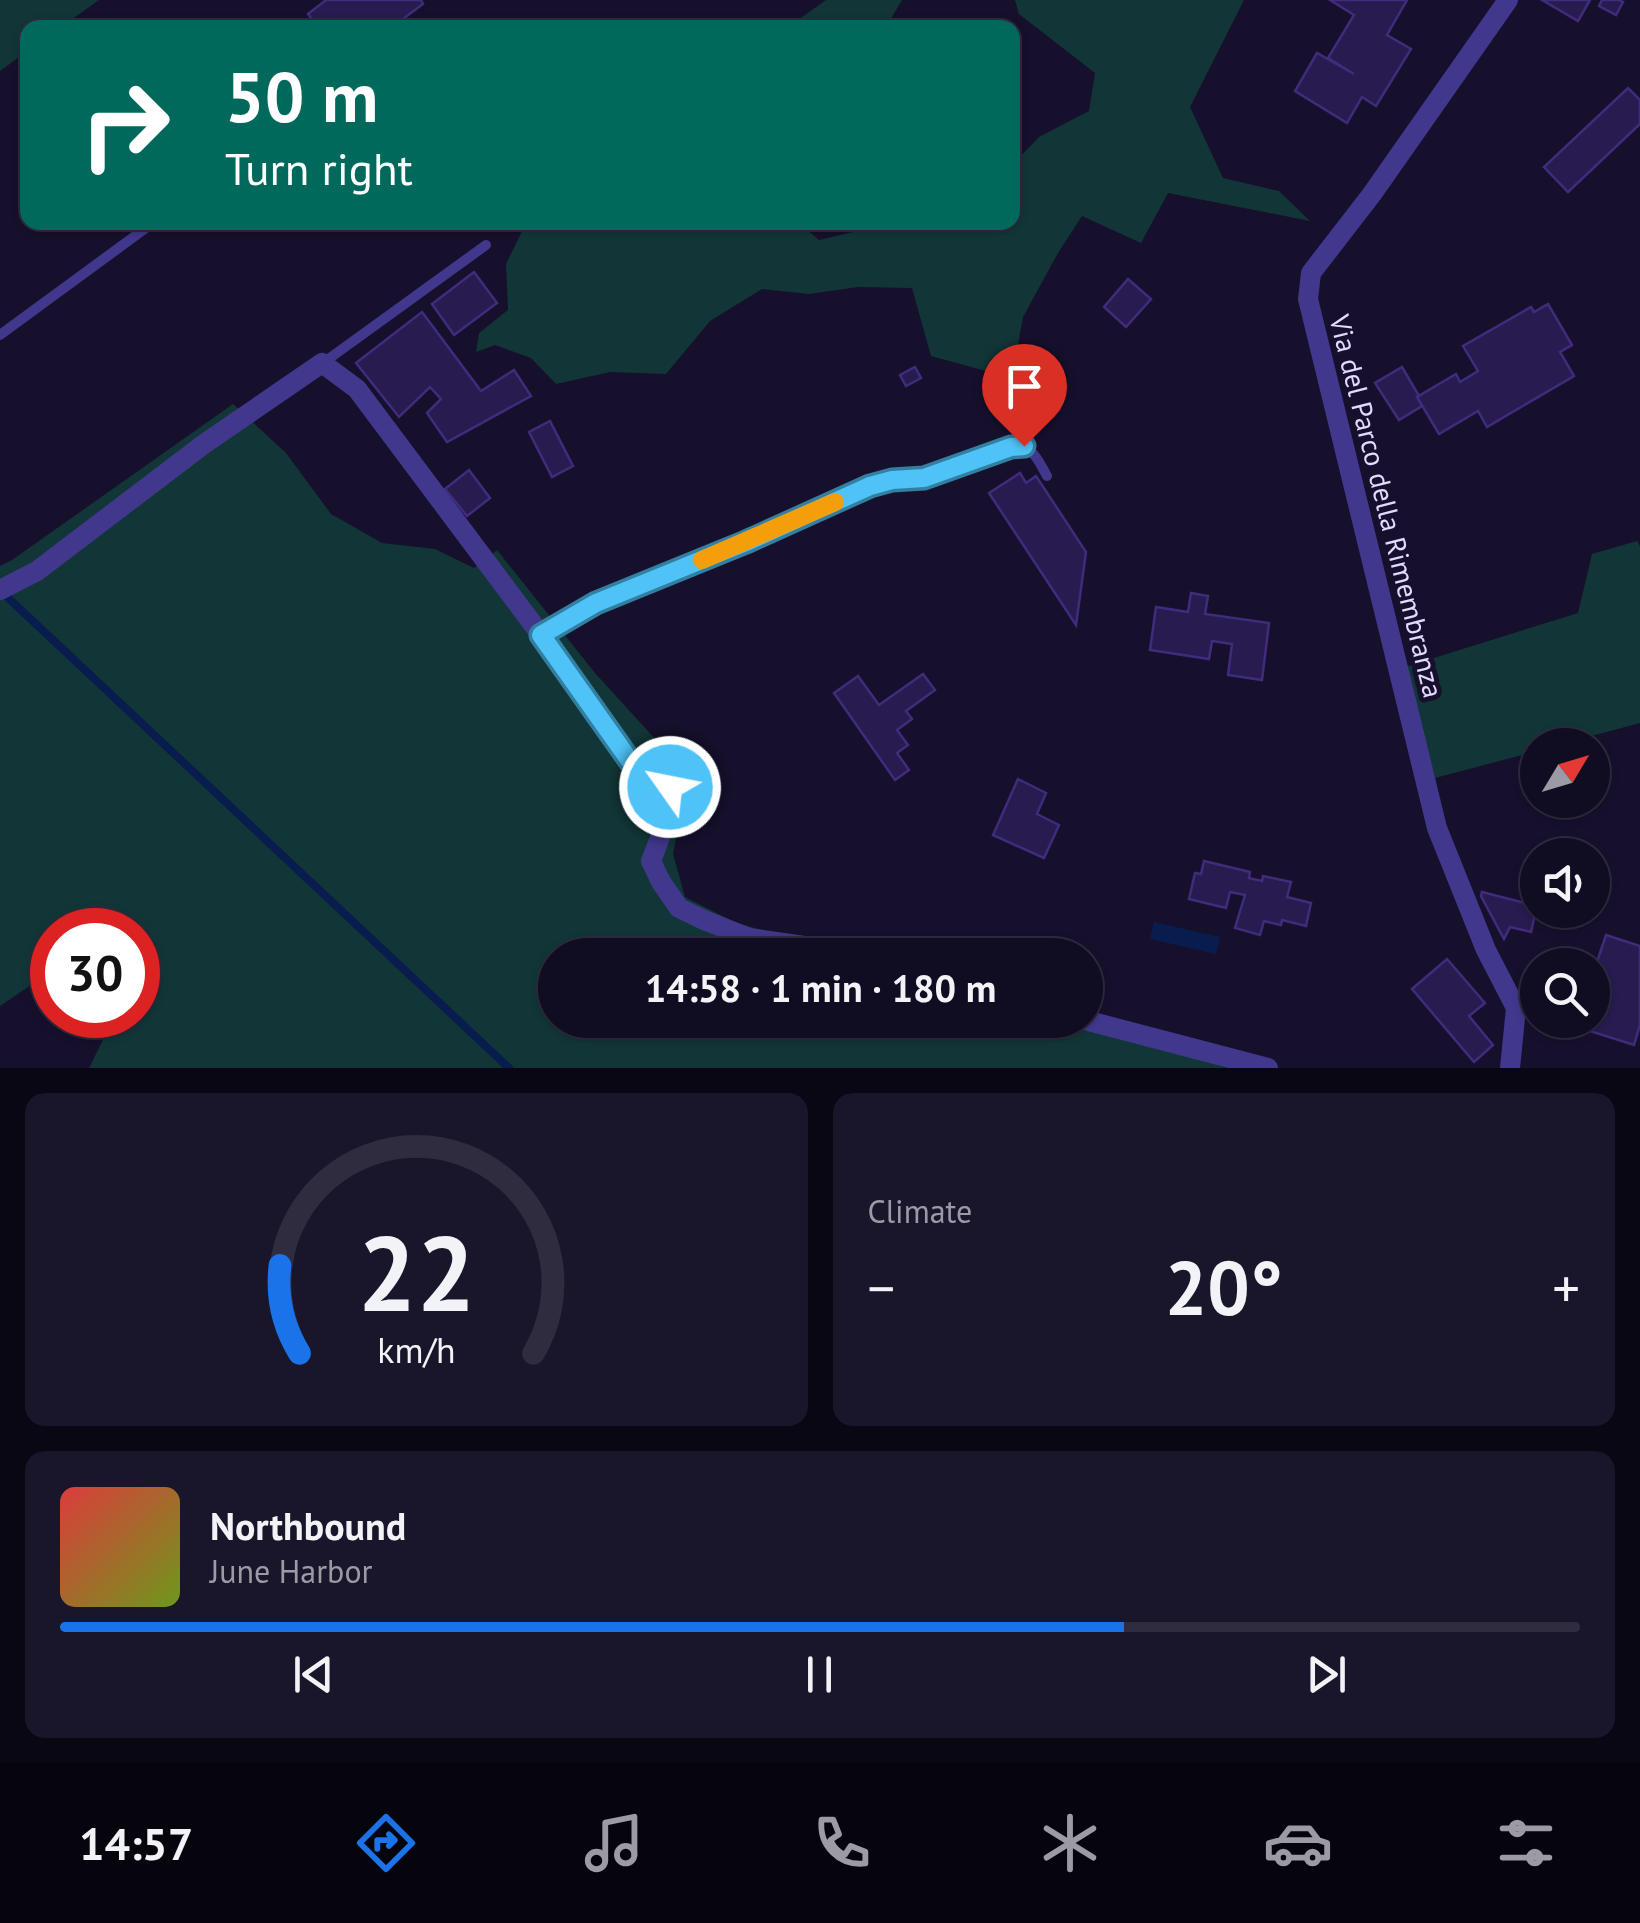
<!DOCTYPE html>
<html lang="en">
<head>
<meta charset="utf-8">
<style>
  :root { --surface:#100c22; --page:#19152a; --text:#f1f3f6; --muted:#9c9ba5; --line:#302c40; --accent:#1a73e8 }
  body { margin:0; font-family:"PT Sans",sans-serif; background:var(--page); color:var(--text); height:100vh; display:flex; flex-direction:column; font-size:38px; white-space:nowrap }
  * { box-sizing:border-box; margin:0 }
  p { font-size:32px; color:var(--muted) }
  .icon { flex:none; width:55px; height:55px; fill:none; stroke:currentColor; stroke-width:2; stroke-linecap:round; stroke-linejoin:round }
  .map { position:relative; height:1068px; overflow:hidden }
  .drawer { display:flex; flex-direction:column; gap:25px; padding:25px; background:#090713; flex:1 }
  .drawer>* { flex:none }
  .hud { position:absolute; left:20px; top:20px; width:1000px; height:210px; border-radius:20px; box-shadow:0 2px 8px #0004,0 0 0 2px var(--line); background:#00695c; color:#fff; overflow:hidden }
  .needle { width:65px; rotate:52deg }
  .tools { position:absolute; left:1520px; top:728px; display:grid; gap:20px }
  .tools a { display:grid; place-items:center; width:90px; height:90px; border-radius:50%; background:var(--surface); box-shadow:0 2px 8px #0004,0 0 0 2px var(--line); font-size:50px }
  .speed { position:absolute; left:30px; top:908px; display:flex; gap:20px; font-size:50px; font-weight:700; text-align:center }
  .speed>* { display:grid; place-content:center; width:130px; height:130px; border-radius:50%; background:var(--surface); box-shadow:0 2px 8px #0004,0 0 0 2px var(--line); line-height:1 }
  .speed .limit { border:15px solid #d22; background:#fff; color:#111 }
  .pin { position:absolute; display:grid; place-items:center; width:85px; height:85px; color:#fff; margin:-102px -42px; border-radius:50% 50% 50% 0; rotate:-45deg; box-shadow:0 0 10px #0007 }
  .pin .icon { rotate:45deg }
  .me { position:absolute; width:110px; margin:-55px; rotate:303deg; stroke-linejoin:round; filter:drop-shadow(0 0 8px #0008) }
  .turn { display:flex; align-items:center; gap:35px; height:210px; padding:0 40px; font-size:45px }
  .turn .icon { width:130px; height:130px; stroke-width:2.5 }
  .turn b { display:block; font-size:70px; line-height:85px }
  .big { font-size:75px; font-weight:700; line-height:1.1 }
  .drawer .widget { flex:1; display:flex; flex-direction:column; justify-content:center; gap:15px; min-width:0; padding:0 35px; border-radius:20px; background:var(--page) }
  .drawer .dial { align-items:center; gap:0 }
  .dial svg { height:260px; overflow:visible; fill:none; stroke:var(--line); stroke-width:7; stroke-linecap:round; text-anchor:middle }
  .dial text { fill:var(--text); stroke:none }
  .song { display:flex; align-items:center; gap:30px }
  .cover { width:120px; height:120px; border-radius:15px; background:linear-gradient(135deg,hsl(0 70% 55%),hsl(80 70% 35%)) }
  .played { height:10px; border-radius:5px; background:linear-gradient(90deg,var(--accent) 70%,var(--line) 70%) }
  .keys { display:flex; justify-content:space-around; direction:ltr }
  .heat { display:flex; justify-content:space-between; align-items:center; font-size:55px; direction:ltr }
  .drawer .tiles { flex:1; display:grid; gap:25px; grid-template-columns:1fr 1fr }
  .widget:last-child { grid-column:span 2 }
  .trip { position:absolute; left:538px; top:938px; width:565px; height:100px; border-radius:50px; background:var(--surface); box-shadow:0 2px 8px #0004,0 0 0 2px var(--line); font-weight:700; line-height:100px; text-align:center }
  .dock { display:flex; height:160px; justify-content:space-around; align-items:center; background:#06050e; color:var(--muted) }
  .dock .icon { width:70px; height:70px }
  .dock .current { color:var(--accent) }
  .dock b { font-size:45px; color:var(--text) }
  .map>svg:first-child { display:block }
  .green { fill:#123637 }
  .water { fill:#081d4e }
  .lines { fill:none; stroke-linecap:round; stroke-linejoin:round }
  .stream { stroke:#081d4e; stroke-width:8 }
  .building { fill:#281b4f; stroke:#402b7c; stroke-width:2.5 }
  .service { stroke:#41388e; stroke-width:10 }
  .minor { stroke:#41388e; stroke-width:20 }
  .route-casing { stroke:#337fa1; stroke-width:25 }
  .route { stroke:#4fc3f7; stroke-width:18 }
  .slow { stroke:#f59e0b; stroke-width:18 }
  .labels { text-anchor:middle; dominant-baseline:central; stroke-width:10; stroke-linejoin:round; paint-order:stroke }
  .street-label { font-size:28px; fill:#e2dbff; stroke:#16102d }
</style>
</head>
<body>
<div class="map">
<svg width="1640" height="1068" viewBox="0 0 1640 1068">
  <rect width="100%" height="100%" fill="#16102d"/>
  <g class="green">
    <path d="M0,0H99L61,27L28,28L27,51L0,71Z"/>
    <path d="M826,0H902L886,27H788Z"/>
    <path d="M1015,0H1244L1190,107L1223,178L1279,191L1310,221L1168,193L1141,243L1082,216L1058,253L1023,317L1012,378L931,356L912,288L858,287L809,294L762,289L710,321L666,374L610,372L556,384L531,358L495,345L476,352L479,333L508,310L506,264L526,223H799L819,240L891,223L1012,222L1013,164L1039,137L1089,111L1095,73L1019,14Z"/>
    <path d="M233,404L286,453L331,514L382,543L435,549L474,568L497,550L595,673L688,775L673,854L685,897L734,922L846,955H555V1020H1068L1238,1068H89L109,1028L108,1015H138V930H52V992L31,985L0,1006V566L12,560Z"/>
    <path d="M1637,541L1640,546V723L1558,745H1538L1537,751L1435,778L1405,667L1578,613L1592,554Z"/>
  </g>
  <path class="water" d="M1154,922L1220,937L1216,954L1150,939Z"/>
  <g class="lines">
    <path class="stream" d="M5,595L509,1068"/>
  </g>
  <g class="building">
    <path d="M326,0H421L423,4L391,28H318L308,14Z"/>
    <path d="M1330,0H1407L1387,35L1411,49L1376,106L1362,97L1347,123L1295,91L1317,53L1354,74L1328,58L1354,15Z"/>
    <path d="M1542,0H1590L1578,21Z"/>
    <path d="M1602,0H1619L1623,2L1616,15L1599,6Z"/>
    <path d="M1628,88L1640,100V124L1568,192L1544,167Z"/>
    <path d="M474,272L497,303L454,335L432,304Z"/>
    <path d="M1128,279L1151,299L1126,327L1104,307Z"/>
    <path d="M1548,304L1572,345L1560,352L1574,376L1487,427L1478,411L1439,434L1417,397L1456,374L1460,382L1478,371L1463,346L1531,307L1534,312Z"/>
    <path d="M422,312L481,391L514,370L531,396L447,442L427,413L441,399L430,387L399,417L356,363Z"/>
    <path d="M915,367L921,378L906,386L900,375Z"/>
    <path d="M1402,367L1419,396L1417,397L1422,406L1399,420L1375,383Z"/>
    <path d="M550,421L573,466L552,477L529,432Z"/>
    <path d="M469,470L490,498L467,516L445,489Z"/>
    <path d="M1020,473L1026,483L1036,476L1086,552L1076,625L989,493Z"/>
    <path d="M1191,593L1208,596L1205,614L1269,623L1262,680L1228,675L1232,644L1212,641L1209,659L1150,650L1156,607L1188,612Z"/>
    <path d="M923,674L935,690L906,711L912,719L897,730L908,745L897,753L909,770L895,780L834,693L858,676L879,705Z"/>
    <path d="M1018,779L1046,793L1037,814L1059,825L1044,858L993,835Z"/>
    <path d="M1204,861L1250,872L1249,878L1262,881L1263,876L1291,882L1287,897L1311,903L1306,926L1282,920L1281,925L1264,921L1260,935L1235,928L1245,895L1230,892L1226,908L1189,899L1195,873L1201,874Z"/>
    <path d="M1482,892L1537,906L1531,932L1510,927L1504,939L1481,896Z"/>
    <path d="M1606,935L1640,946V1025L1634,1045L1577,1027L1579,1020H1592V977Z"/>
    <path d="M1447,959L1485,1003L1469,1016L1493,1045L1474,1062L1412,989Z"/>
    <path d="M1538,1011V1020H1558L1553,1032L1532,1023Z"/>
  </g>
  <g class="lines">
    <g class="service">
      <path d="M0,335L154,222"/>
      <path d="M323,363L486,245"/>
      <path d="M542,635L596,603L747,542L869,486L891,480L924,478L1011,447C1034,445 1037,459 1047,476"/>
    </g>
    <g class="minor">
      <path d="M1508,0L1372,194L1311,273L1308,299L1437,828L1486,950L1516,1008L1510,1068"/>
      <path d="M0,590L37,571L204,444L322,363L357,389L541,635L630,761L670,787L669,814L651,861L661,882L679,908L704,920L749,938L867,955"/>
      <path d="M1085,1020L1268,1068"/>
    </g>
  </g>
  <g class="lines">
    <g class="route-casing">
      <path id="route" d="M670,787L630,761L541,635L596,603L746,542L870,486L892,480L924,478L1011,447L1024,446"/>
    </g>
    <use href="#route" class="route"/>
    <path class="slow" d="M702,560L835,502"/>
  </g>
  <g class="labels">
    <g class="street-label">
      <text transform="translate(1387 506) rotate(76)">Via del Parco della Rimembranza</text>
    </g>
  </g>
</svg>
<div class="tools">
<a><svg class="needle" viewBox="-14 -14 28 28"><path d="M0-13l5 13h-10z" fill="#e53935"/><path d="M0 13l5-13h-10z" fill="#9c9ba5"/></svg></a>
<a><svg class="icon" aria-label="sound" viewBox="0 0 24 24"><path d="M4 9h4l5-4v14l-5-4H4zM17 9q2 3 0 6"/></svg></a>
<a><svg class="icon" aria-label="search" viewBox="0 0 24 24"><circle cx="10" cy="10" r="6"/><path d="M15 15l6 6"/></svg></a>
</div>
<div class="speed"><div class="limit">30</div></div>
<div class="pin" style="left:1024px;top:446px;background:#d93025"><svg class="icon" aria-label="arrive" viewBox="0 0 24 24"><path d="M6 21V4h12l-3 4 3 4H6"/></svg></div>
<svg class="me" style="left:670px;top:787px" viewBox="-20 -20 40 40"><circle r="17" fill="#4fc3f7" stroke="#fff" stroke-width="3"/><path d="M0-11L8 9 0 5-8 9z" fill="#fff"/></svg>
<div class="trip">14:58 · 1 min · 180 m</div>
<div class="hud">
<div class="turn"><svg class="icon" aria-label="right" viewBox="0 0 24 24"><path d="M7 20v-9h11M14 6l5 5-5 5"/></svg><div><b>50 m</b>Turn right</div></div>
</div>
</div>
<section class="drawer">
<div class="tiles">
<div class="widget dial"><svg viewBox="0 0 100 80">
<path d="M14 69A42 42 0 1 1 86 69"/>
<path d="M14 69A42 42 0 0 1 8 42" stroke="#1a73e8"/>
<text x="50" y="56" font-size="32" font-weight="700">22</text>
<text x="50" y="72" font-size="11">km/h</text>
</svg></div>
<div class="widget"><p>Climate</p>
<div class="heat"><a>−</a><b class="big">20°</b><a>+</a></div>
</div>
<div class="widget">
<div class="song"><i class="cover"></i><div><b>Northbound</b><p>June Harbor</p></div></div>
<div class="played"></div>
<div class="keys"><svg class="icon" aria-label="previous" viewBox="0 0 24 24"><path d="M18 5L8 12l10 7zM5 5v14"/></svg><svg class="icon" aria-label="pause" viewBox="0 0 24 24"><path d="M8 5v14M16 5v14"/></svg><svg class="icon" aria-label="next" viewBox="0 0 24 24"><path d="M6 5l10 7-10 7zM19 5v14"/></svg></div>
</div>
</div>
</section>
<nav class="dock">
<b>14:57</b>
<svg class="icon current" aria-label="directions" viewBox="0 0 24 24"><path d="M12 3l9 9-9 9-9-9zM9 14v-3h6M13 9l2 2-2 2"/></svg>
<svg class="icon" aria-label="music" viewBox="0 0 24 24"><path d="M9 18V5l10-2v13"/><circle cx="6" cy="18" r="3"/><circle cx="16" cy="16" r="3"/></svg>
<svg class="icon" aria-label="phone" viewBox="0 0 24 24"><path d="M5 4h4l2 5-3 2q2 4 5 5l2-3 5 2v4C11 20 4 13 5 4z"/></svg>
<svg class="icon" aria-label="climate" viewBox="0 0 24 24"><path d="M12 3v18M4 7l16 10M4 17L20 7"/></svg>
<svg class="icon" aria-label="car" viewBox="0 0 24 24"><path d="M5 17H2v-5l4-1 3-4h7l3 4 3 1v5h-3M9 17h6M6 11h13"/><circle cx="7" cy="17" r="2"/><circle cx="17" cy="17" r="2"/></svg>
<svg class="icon" aria-label="filters" viewBox="0 0 24 24"><path d="M4 7h16M4 17h16"/><circle cx="9" cy="7" r="2"/><circle cx="15" cy="17" r="2"/></svg>
</nav>
</body>
</html>
